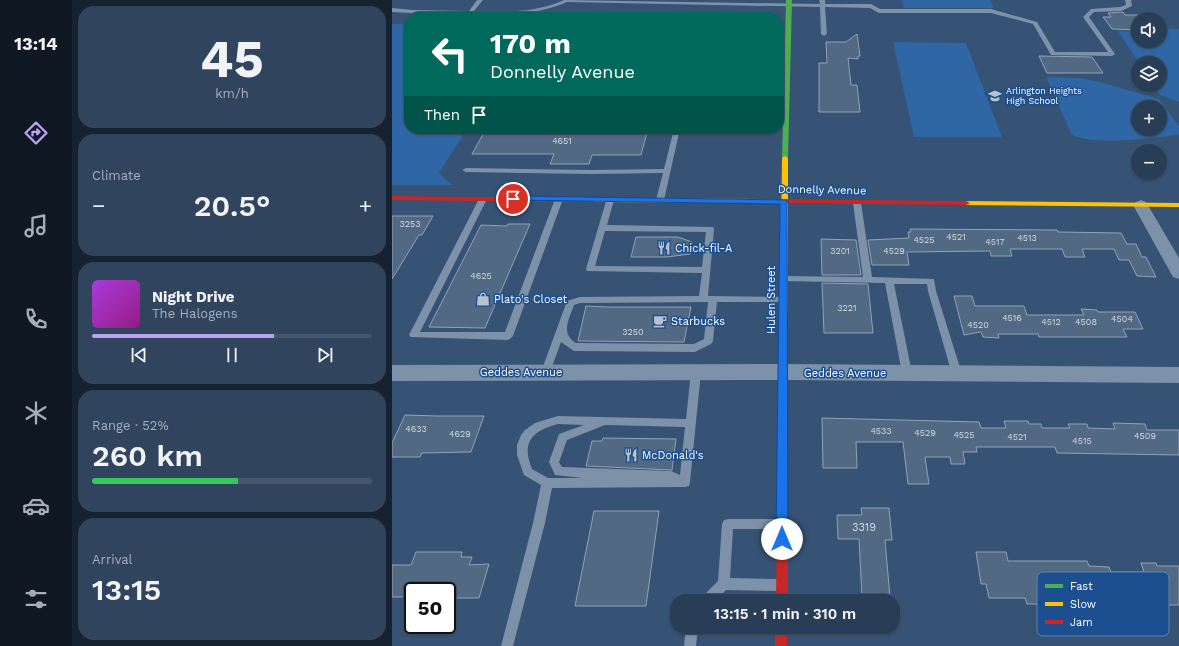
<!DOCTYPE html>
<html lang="en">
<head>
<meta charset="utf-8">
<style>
  :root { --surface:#283e57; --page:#30455d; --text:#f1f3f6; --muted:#a5aeba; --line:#44576d; --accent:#bca0f2 }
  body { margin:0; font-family:"Work Sans",sans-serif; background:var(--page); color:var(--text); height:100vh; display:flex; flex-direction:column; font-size:15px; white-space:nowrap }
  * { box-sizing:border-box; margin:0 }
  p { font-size:13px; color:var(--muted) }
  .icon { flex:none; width:22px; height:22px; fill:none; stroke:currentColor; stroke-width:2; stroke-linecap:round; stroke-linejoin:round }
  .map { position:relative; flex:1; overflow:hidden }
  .panel { display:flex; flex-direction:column; gap:6px; padding:6px; background:#162230; width:320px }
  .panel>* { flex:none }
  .hud { position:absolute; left:12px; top:12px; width:380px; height:122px; border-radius:16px; box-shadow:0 1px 3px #0004,0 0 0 1px var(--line); background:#00695c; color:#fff; overflow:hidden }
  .fabs { position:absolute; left:739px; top:12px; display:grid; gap:8px }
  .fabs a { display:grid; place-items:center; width:36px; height:36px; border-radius:50%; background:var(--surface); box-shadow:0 1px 3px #0004,0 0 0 1px var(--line); font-size:20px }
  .speed { position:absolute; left:12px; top:582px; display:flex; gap:8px; font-size:20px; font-weight:700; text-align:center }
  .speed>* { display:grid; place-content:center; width:52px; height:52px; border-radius:50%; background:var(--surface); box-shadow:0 1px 3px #0004,0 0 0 1px var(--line); line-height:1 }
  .speed .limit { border:2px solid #111; border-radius:6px; background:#fff; color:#111 }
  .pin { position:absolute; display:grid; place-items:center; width:34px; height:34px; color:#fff; margin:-17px; border:2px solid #fff; border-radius:50%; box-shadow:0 1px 4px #0007 }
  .me { position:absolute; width:44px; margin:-22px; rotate:0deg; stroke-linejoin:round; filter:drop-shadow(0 0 3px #0008) }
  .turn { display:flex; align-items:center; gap:14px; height:84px; padding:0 20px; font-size:18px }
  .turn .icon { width:52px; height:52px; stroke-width:2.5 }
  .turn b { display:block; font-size:28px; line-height:34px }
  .then { display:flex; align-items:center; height:38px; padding:0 20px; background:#0003; gap:8px; font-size:15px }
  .big { font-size:30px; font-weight:600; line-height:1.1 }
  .panel .widget { flex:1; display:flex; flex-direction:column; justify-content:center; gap:6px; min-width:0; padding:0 14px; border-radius:16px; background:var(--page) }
  .panel .dial { align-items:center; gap:0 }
  .dial b { font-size:52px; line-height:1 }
  .song { display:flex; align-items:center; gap:12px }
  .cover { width:48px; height:48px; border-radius:6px; background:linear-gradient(135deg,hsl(280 70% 55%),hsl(310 70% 35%)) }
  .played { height:4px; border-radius:2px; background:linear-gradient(90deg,var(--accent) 65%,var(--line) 65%) }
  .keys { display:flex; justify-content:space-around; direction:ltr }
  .heat { display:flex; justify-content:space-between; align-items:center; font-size:22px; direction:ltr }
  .charge { height:6px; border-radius:3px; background:linear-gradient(90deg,#34c759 52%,var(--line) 0) }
  .trip { position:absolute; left:278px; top:594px; width:230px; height:40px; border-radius:16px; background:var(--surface); box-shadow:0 1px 3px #0004,0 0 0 1px var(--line); font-weight:600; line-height:40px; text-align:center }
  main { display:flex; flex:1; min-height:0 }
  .tabs { display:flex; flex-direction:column; width:72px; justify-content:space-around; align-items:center; background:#101923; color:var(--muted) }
  .tabs .icon { width:28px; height:28px }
  .tabs .current { color:var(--accent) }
  .tabs b { font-size:18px; color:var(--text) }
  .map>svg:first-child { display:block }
  .green { fill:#2f66a5; fill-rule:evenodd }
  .building { fill:#526984; stroke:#92a2b6 }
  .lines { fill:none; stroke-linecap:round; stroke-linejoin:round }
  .lane { fill:#7d92a8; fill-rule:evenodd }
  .street { fill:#7d92a8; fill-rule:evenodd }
  .fast { fill:#4caf50; fill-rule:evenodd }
  .slow { fill:#ffc107; fill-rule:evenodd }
  .jam { fill:#c62828; fill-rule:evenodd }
  .route { fill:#1a73e8; stroke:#114b97 }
  .labels { text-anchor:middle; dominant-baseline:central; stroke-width:3; stroke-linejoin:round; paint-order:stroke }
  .far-poi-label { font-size:9px; fill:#fff; stroke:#1b4f8f; text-anchor:start }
  .number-label { font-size:9px; fill:#d4dae0 }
  .street-label { font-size:11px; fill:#fff; stroke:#1b4f8f }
  .poi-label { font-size:11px; fill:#fff; stroke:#1b4f8f; text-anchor:start }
  .near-number-label { font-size:11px; fill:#d4dae0 }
  .key { fill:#1b4f8f; stroke:#5f84b1; stroke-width:1 }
  .key-label { font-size:11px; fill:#fff }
</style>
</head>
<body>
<main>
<nav class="tabs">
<b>13:14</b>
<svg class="icon current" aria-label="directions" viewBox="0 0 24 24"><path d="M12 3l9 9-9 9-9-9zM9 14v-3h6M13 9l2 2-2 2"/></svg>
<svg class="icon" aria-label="music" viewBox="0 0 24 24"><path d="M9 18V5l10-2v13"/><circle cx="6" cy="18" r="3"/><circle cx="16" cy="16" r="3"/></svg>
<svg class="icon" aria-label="phone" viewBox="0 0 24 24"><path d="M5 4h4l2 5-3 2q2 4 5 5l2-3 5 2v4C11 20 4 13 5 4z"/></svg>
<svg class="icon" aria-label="climate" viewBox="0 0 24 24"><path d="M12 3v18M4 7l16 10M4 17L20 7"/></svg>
<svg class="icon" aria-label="car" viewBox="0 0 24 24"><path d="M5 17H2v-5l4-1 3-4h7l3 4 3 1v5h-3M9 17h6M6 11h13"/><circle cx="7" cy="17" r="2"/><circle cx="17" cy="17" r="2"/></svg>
<svg class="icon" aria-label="filters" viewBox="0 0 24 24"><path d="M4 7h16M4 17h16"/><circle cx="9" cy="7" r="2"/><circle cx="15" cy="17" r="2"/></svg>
</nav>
<section class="panel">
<div class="widget dial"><b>45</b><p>km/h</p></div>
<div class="widget"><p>Climate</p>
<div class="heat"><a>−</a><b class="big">20.5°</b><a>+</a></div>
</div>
<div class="widget">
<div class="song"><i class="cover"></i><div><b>Night Drive</b><p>The Halogens</p></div></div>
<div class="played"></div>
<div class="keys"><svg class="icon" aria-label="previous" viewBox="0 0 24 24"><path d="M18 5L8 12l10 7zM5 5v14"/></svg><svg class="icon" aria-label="pause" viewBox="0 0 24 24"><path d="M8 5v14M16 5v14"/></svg><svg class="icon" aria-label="next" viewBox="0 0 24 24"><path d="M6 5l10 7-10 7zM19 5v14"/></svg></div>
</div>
<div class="widget"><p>Range · 52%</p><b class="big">260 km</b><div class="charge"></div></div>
<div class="widget"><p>Arrival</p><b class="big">13:15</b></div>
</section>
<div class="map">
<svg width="787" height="646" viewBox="0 0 787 646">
  <rect width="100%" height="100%" fill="#365274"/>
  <g class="green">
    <path d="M510,0H598L602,8H512Z"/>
    <path d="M0,24H17V129H75L47,173L60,185H0Z"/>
    <path d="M768,29H787V102L768,95L761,85H768V63H747L726,31L746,32V41H768Z"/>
    <path d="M501,42L574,43L610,137H522Z"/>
    <path d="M654,77L688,78L708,82L767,99L787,126V135C759,138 706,146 680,135ZM746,107H768V129H746Z"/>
  </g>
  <g class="building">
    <path d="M731,12L733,15H746V30L720,29L711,17H719L716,13Z"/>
    <path d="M465,34L468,56H466V59L456,58L459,85H465L468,112H427V63H435L434,42H454Z"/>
    <path d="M647,56L700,57L711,73H655Z"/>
    <path d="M94,129H256L249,155H200L197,164H158L162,154H80Z"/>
    <path d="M0,216H41L30,235H27L0,279Z"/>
    <path d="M116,224H138L93,328L37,327L89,225L115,226Z"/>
    <path d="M518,229L665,230L666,232L729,233L735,244H744L750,257H754L764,277L745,276L737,260H727L722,249H690L693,257H673L670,249H618L620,256H599L598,251L515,252L517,265H480L476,240L517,238L516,232H519Z"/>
    <path d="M244,237H286L300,242L298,254L275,257H239Z"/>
    <path d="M429,239L464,240L469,275H430Z"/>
    <path d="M430,283L476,284L481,333H432Z"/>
    <path d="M562,296H580L583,306H632L635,315H692L689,309L705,310L706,312H743L751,329H731L735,337H647L646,334H606L607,338L591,337L589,332L572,335Z"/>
    <path d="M194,306L215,307H299L292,342L186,341Z"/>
    <path d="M13,415L46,416H92L79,452L30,453L28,457H0V443Z"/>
    <path d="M430,418L587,422L589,428H614L612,421H636L637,424H649L650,428H678L676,424H695L696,428L723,429L721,423L753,424L755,430H787V455L665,453L663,447H584L585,452H571L573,464H559L558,457H533L537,484H516L511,442H464L465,468H431Z"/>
    <path d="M211,438L284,439L280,470L194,466L200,441H210Z"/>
    <path d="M469,508H497L500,540H493L498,597H470L467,539H446L445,515H470Z"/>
    <path d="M202,511H267L254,606H183Z"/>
    <path d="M24,552H70L69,557H80L77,565L97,564L87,598H55V586H26L24,591H21V597H0V565H19Z"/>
    <path d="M584,552H614L616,561H695L697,566L717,567L719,572H752L749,563H764L765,566H787V605L635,604L633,598H597L594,584H589Z"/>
  </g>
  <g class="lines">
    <g class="lane">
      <path d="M85,0H91L82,11C115,11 141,14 172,0L428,4L427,0H433V4H479L488,9H599L645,22L663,52H716L691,17L699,9L728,7L734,5L733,0H739L740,6L729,11L702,12L697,17L723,54L720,56L659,55L641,24L599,13H487L478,8L433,7L435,34L432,36L429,34L428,7L175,2C143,16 108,16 74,14C50,12 25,14 0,12V8L21,10L77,11Z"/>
      <path d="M282,129H288L272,200L268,202L264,200L271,173L198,174L74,172L70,170L74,168L198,170L272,169Z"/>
      <path d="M88,197H94L95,199L28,332H113L163,199L164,197H170L171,199L121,336L119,338L116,340L19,337L17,335Z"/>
      <path d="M215,198H221L222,200L215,225L321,227L322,229L316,296L391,297L394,298L395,300L394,302H325L321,341L319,344L303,352L182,351L169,342L157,375L154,376L151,375L149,372L175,301L188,297L307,296L310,273L195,271L194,269ZM213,231L314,232L310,267L203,266ZM316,302L312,339L302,344L184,343C168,333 177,320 182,305L188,303Z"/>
      <path d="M462,201H465L469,203L480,277L542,279L544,291L570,374L568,377L565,378L562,377L560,374L536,291L535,284H502L520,373L518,376L515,377L512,376L510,373L493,283L389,281L388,279L389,277L392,276L471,277L461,203Z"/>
      <path d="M304,368L307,369L309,372L298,482L297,486L293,487L160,488L153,523L121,646H109L141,523L149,485L132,475L125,455V445L129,435L133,430L143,423L166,416L294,419L299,372L301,369ZM166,424L192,425L167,434L157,462L163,475L190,478H156L140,469C129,442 140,431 166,424ZM213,425L293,427L288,475L279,471L170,467L167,462L175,440Z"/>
      <path d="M336,519H389L393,520L395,524L393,528L389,529H341L338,578L386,579L390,581L392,585L390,589L386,591L334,590L323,601H308L310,597L326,581L330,524L332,520Z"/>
      <path d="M294,627H306L304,646H292Z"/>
    </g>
    <g class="street">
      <path d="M749,200L754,202L787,258V279L781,277L741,205L744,202Z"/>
      <path d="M391,364L787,367V383L391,380L0,381V365Z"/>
    </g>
    <path class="fast" d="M394,0H400L396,158L393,160L390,158Z"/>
    <g class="slow">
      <path d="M393,156L396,158V313L392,316L388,313L390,158Z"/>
      <path d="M197,198L371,199L375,201L371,203L200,202H197Z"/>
      <path d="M571,201L787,203V207L574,205H571Z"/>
    </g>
    <g class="jam">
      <path d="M0,196L200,198L204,200L200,202L0,200Z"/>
      <path d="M368,199L574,201L578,203L574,205L371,203H368Z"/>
      <path d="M392,310L396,313V601H384L388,313Z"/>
      <rect x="383" y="627" width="12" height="19"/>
    </g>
  </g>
  <path class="route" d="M121,196L395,200L396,539L394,543L390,545L386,543L384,539L388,204L119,200L118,199Z"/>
  <defs>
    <g id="school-bare" transform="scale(1.08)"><path d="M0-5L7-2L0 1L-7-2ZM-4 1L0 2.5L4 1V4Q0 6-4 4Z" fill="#b9c2ce" stroke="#1b4f8f" stroke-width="2.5" paint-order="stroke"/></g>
    <g id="restaurant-bare" transform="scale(1.08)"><path d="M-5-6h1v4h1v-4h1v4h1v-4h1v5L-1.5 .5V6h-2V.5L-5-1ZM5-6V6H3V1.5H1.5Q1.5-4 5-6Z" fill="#b9c2ce" stroke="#1b4f8f" stroke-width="2.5" paint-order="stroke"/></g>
    <g id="shop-bare" transform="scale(1.08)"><path d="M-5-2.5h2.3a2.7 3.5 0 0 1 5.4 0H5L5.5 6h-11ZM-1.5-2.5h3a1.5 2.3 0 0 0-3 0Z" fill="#b9c2ce" stroke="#1b4f8f" stroke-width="2.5" paint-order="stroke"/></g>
    <g id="cafe-bare" transform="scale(1.08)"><path d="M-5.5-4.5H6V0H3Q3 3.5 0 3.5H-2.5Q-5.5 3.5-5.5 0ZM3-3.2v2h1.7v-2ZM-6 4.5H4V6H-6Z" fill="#b9c2ce" stroke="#1b4f8f" stroke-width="2.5" paint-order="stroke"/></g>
  </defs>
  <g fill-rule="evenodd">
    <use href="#school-bare" x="603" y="96"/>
    <use href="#restaurant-bare" x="272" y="248"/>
    <use href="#shop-bare" x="91" y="299"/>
    <use href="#cafe-bare" x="268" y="321"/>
    <use href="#restaurant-bare" x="239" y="455"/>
  </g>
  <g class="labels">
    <g class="far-poi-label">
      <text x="614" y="91">Arlington Heights<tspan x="614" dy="10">High School</tspan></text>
    </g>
    <g class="number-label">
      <text x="170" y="141">4651</text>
      <text x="18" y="224">3253</text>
      <text x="564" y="237">4521</text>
      <text x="635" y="238">4513</text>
      <text x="532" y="240">4525</text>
      <text x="603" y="242">4517</text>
      <text x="448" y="251">3201</text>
      <text x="502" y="251">4529</text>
      <text x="89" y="276">4625</text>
      <text x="455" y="308">3221</text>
      <text x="620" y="318">4516</text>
      <text x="730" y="319">4504</text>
      <text x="659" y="322">4512</text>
      <text x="694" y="322">4508</text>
      <text x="586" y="325">4520</text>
      <text x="241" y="332">3250</text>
      <text x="24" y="429">4633</text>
      <text x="489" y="431">4533</text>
      <text x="533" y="433">4529</text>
      <text x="68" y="434">4629</text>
      <text x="572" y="435">4525</text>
      <text x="753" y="436">4509</text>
      <text x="625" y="437">4521</text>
      <text x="690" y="441">4515</text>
    </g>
    <g class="street-label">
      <text transform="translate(430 190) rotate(1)">Donnelly Avenue</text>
      <text transform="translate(379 300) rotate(-90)">Hulen Street</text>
      <text x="129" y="372">Geddes Avenue</text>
      <text x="453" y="373">Geddes Avenue</text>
    </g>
    <g class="poi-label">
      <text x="283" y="248">Chick-fil-A</text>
      <text x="102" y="299">Plato's Closet</text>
      <text x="279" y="321">Starbucks</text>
      <text x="250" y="455">McDonald's</text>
    </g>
    <g class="near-number-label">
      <text x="472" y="527">3319</text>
    </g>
  </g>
  <rect x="645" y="572" width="132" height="64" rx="6" class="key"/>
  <rect x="653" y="584" width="18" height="4" fill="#4caf50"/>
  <rect x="653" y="602" width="18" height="4" fill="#ffc107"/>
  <rect x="653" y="620" width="18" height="4" fill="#c62828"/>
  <g class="key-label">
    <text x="678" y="590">Fast</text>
    <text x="678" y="608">Slow</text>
    <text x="678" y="626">Jam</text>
  </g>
</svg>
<div class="fabs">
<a><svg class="icon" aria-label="sound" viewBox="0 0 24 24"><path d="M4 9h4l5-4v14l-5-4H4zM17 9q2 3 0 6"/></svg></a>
<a><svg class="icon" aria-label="layers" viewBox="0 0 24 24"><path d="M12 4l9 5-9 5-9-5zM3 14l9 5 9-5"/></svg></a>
<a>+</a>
<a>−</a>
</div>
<div class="speed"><div class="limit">50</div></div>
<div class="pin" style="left:121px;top:199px;background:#d93025"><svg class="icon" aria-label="arrive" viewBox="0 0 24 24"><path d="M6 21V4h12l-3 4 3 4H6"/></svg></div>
<svg class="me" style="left:390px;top:539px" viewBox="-20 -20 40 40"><circle r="19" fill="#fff"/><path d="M0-13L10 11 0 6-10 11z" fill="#1a73e8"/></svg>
<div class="trip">13:15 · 1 min · 310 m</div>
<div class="hud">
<div class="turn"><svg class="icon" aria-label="left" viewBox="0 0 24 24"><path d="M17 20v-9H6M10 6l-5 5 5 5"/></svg><div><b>170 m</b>Donnelly Avenue</div></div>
<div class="then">Then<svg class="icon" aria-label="arrive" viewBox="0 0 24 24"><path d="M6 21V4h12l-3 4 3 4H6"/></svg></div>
</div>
</div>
</main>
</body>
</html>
